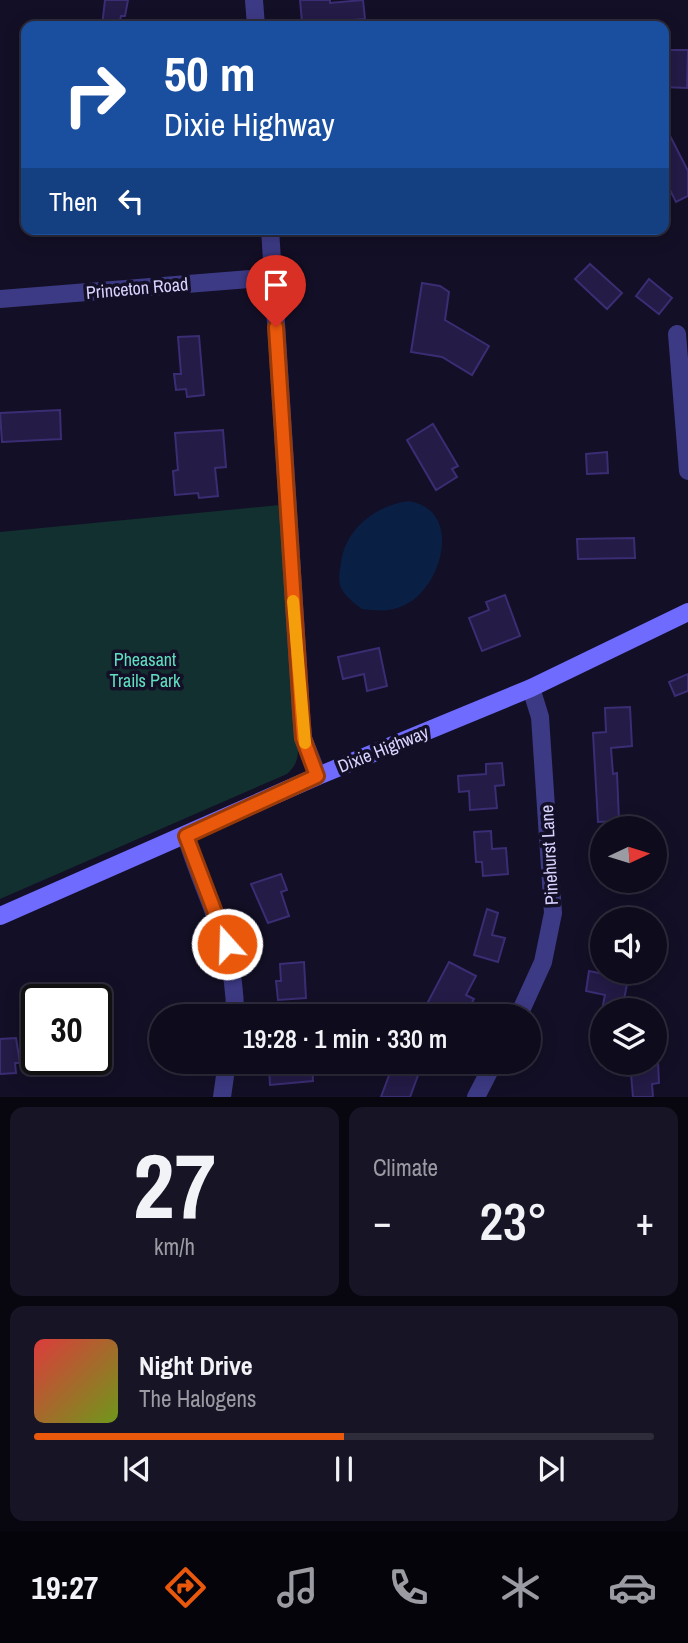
<!DOCTYPE html>
<html lang="en">
<head>
<meta charset="utf-8">
<style>
  :root { --surface:#0e0b1c; --page:#171425; --text:#f1f3f6; --muted:#9b9ba3; --line:#2e2b3b; --accent:#ea580c }
  body { margin:0; font-family:"Archivo Narrow",sans-serif; background:var(--page); color:var(--text); height:100vh; display:flex; flex-direction:column; font-size:26px; white-space:nowrap }
  * { box-sizing:border-box; margin:0 }
  p { font-size:23px; color:var(--muted) }
  .icon { flex:none; width:38px; height:38px; fill:none; stroke:currentColor; stroke-width:2; stroke-linecap:round; stroke-linejoin:round }
  .map { position:relative; height:1097px; overflow:hidden }
  .side { display:flex; flex-direction:column; gap:10px; padding:10px; background:#08060f; flex:1 }
  .side>* { flex:none }
  .top-card { position:absolute; left:21px; top:21px; width:648px; height:214px; border-radius:14px; box-shadow:0 4px 18px #0003,0 0 0 2px var(--line); background:#1a4fa0; color:#fff; overflow:hidden }
  .needle { width:46px; rotate:86deg }
  .tools { position:absolute; left:590px; top:816px; display:grid; gap:14px }
  .tools a { display:grid; place-items:center; width:77px; height:77px; border-radius:50%; background:var(--surface); box-shadow:0 4px 18px #0003,0 0 0 2px var(--line); font-size:35px }
  .speed { position:absolute; left:21px; top:984px; display:flex; gap:14px; font-size:35px; font-weight:700; text-align:center }
  .speed>* { display:grid; place-content:center; width:91px; height:91px; border-radius:50%; background:var(--surface); box-shadow:0 4px 18px #0003,0 0 0 2px var(--line); line-height:1 }
  .speed .limit { border:4px solid #111; border-radius:10px; background:#fff; color:#111 }
  .pin { position:absolute; display:grid; place-items:center; width:60px; height:60px; color:#fff; margin:-72px -30px; border-radius:50% 50% 50% 0; rotate:-45deg; box-shadow:0 0 7px #0007 }
  .pin .icon { rotate:45deg }
  .me { position:absolute; width:77px; margin:-38px; rotate:340deg; stroke-linejoin:round; filter:drop-shadow(0 0 5px #0008) }
  .turn { display:flex; align-items:center; gap:24px; height:147px; padding:0 28px; font-size:32px }
  .turn .icon { width:91px; height:91px; stroke-width:2.5 }
  .turn b { display:block; font-size:49px; line-height:60px }
  .then { display:flex; align-items:center; height:66px; padding:0 28px; background:#0003; gap:14px; font-size:26px }
  .big { font-size:52px; font-weight:600; line-height:1.1 }
  .side .card { flex:1; display:flex; flex-direction:column; justify-content:center; gap:10px; min-width:0; padding:0 24px; border-radius:14px; background:var(--page) }
  .side .dial { align-items:center; gap:0 }
  .dial b { font-size:91px; line-height:1 }
  .song { display:flex; align-items:center; gap:21px }
  .cover { width:84px; height:84px; border-radius:10px; background:linear-gradient(135deg,hsl(0 70% 55%),hsl(80 70% 35%)) }
  .played { height:7px; border-radius:4px; background:linear-gradient(90deg,var(--accent) 50%,var(--line) 50%) }
  .keys { display:flex; justify-content:space-around; direction:ltr }
  .heat { display:flex; justify-content:space-between; align-items:center; font-size:38px; direction:ltr }
  .side .tiles { flex:1; display:grid; gap:10px; grid-template-columns:1fr 1fr }
  .card:last-child { grid-column:span 2 }
  .trip { position:absolute; left:149px; top:1004px; width:392px; height:70px; border-radius:35px; background:var(--surface); box-shadow:0 4px 18px #0003,0 0 0 2px var(--line); font-weight:600; line-height:70px; text-align:center }
  .dock { display:flex; height:112px; justify-content:space-around; align-items:center; background:#06040b; color:var(--muted) }
  .dock .icon { width:49px; height:49px }
  .dock .current { color:var(--accent) }
  .dock b { font-size:32px; color:var(--text) }
  .map>svg:first-child { display:block }
  .green { fill:#12302f }
  .water { fill:#0a1f44 }
  .building { fill:#241b47; stroke:#3b2d73; stroke-width:2 }
  .lines { fill:none; stroke-linecap:round; stroke-linejoin:round }
  .minor { stroke:#3d3a85; stroke-width:18 }
  .secondary { stroke:#6f6bff; stroke-width:18 }
  .route-casing { stroke:#983908; stroke-width:18 }
  .route { stroke:#ea580c; stroke-width:12 }
  .slow { stroke:#f59e0b; stroke-width:12 }
  .labels { text-anchor:middle; dominant-baseline:central; stroke-width:7; stroke-linejoin:round; paint-order:stroke }
  .street-label { font-size:18px; fill:#d9d4ff; stroke:#130f26 }
  .park-label { font-size:18px; fill:#5fe0c0; stroke:#130f26 }
</style>
</head>
<body>
<div class="map">
<svg width="688" height="1097" viewBox="0 0 688 1097">
  <rect width="100%" height="100%" fill="#130f26"/>
  <path class="green" d="M280,505L298,752C297,763 294,767 287,774L0,899V532Z"/>
  <path class="water" d="M409,501C464,510 442,588 405,605C391,612 377,611 362,609C354,603 343,595 340,585C338,579 340,569 341,563C345,529 376,505 409,501Z"/>
  <g class="building">
    <path d="M105,0H128L125,16H121L119,26H102Z"/>
    <path d="M300,0H330V3L363,0L365,19L353,20V26H310L309,21L302,22Z"/>
    <path d="M664,50H688L687,88L663,87Z"/>
    <path d="M663,122L688,171V196L676,202L663,176Z"/>
    <path d="M590,264L622,293L607,309L575,279Z"/>
    <path d="M649,279L672,298L659,314L636,296Z"/>
    <path d="M422,283L440,286L449,292L445,320L489,346L472,375L442,357L411,352Z"/>
    <path d="M199,336L204,395L187,397L186,389L176,390L174,374H181L178,337Z"/>
    <path d="M60,410L61,439L2,442L0,413Z"/>
    <path d="M433,424L458,466L452,469L457,477L436,490L407,440Z"/>
    <path d="M223,430L226,467L215,468L218,496L199,498L198,493L175,495L173,471L178,470L175,433Z"/>
    <path d="M607,452L608,473L587,474L586,454Z"/>
    <path d="M634,538L635,558L578,559L577,539Z"/>
    <path d="M505,595L520,636L482,651L469,618L489,610L486,602Z"/>
    <path d="M379,648L387,686L367,691L364,674L343,679L338,657Z"/>
    <path d="M688,674V691L675,696L669,682Z"/>
    <path d="M630,707L632,746L611,748L613,774L617,773L619,821L598,822L593,733L606,732L605,708Z"/>
    <path d="M502,763L504,785L495,786L497,808L470,810L469,791L459,792L458,776L486,774V764Z"/>
    <path d="M491,831L492,849L506,848L508,874L483,876L482,862H476L474,832Z"/>
    <path d="M281,874L287,890L281,892L289,916L268,923L251,884Z"/>
    <path d="M487,909L498,913L492,935L505,938L498,962L474,955Z"/>
    <path d="M304,962L306,998L278,1000L276,981H281L280,964Z"/>
    <path d="M449,962L476,976L466,995L474,999L464,1017H420Z"/>
    <path d="M589,971L628,979L622,1010H602L605,995L586,991Z"/>
    <path d="M16,1038L20,1063H15L16,1073L0,1074V1039Z"/>
    <path d="M286,1062H312L313,1081L270,1085L269,1068L286,1066Z"/>
    <path d="M394,1062L420,1070L410,1097H381Z"/>
    <path d="M630,1062H658L659,1083L652,1084L653,1097H633Z"/>
  </g>
  <g class="lines">
    <g class="minor">
      <path d="M254,0L256,26"/>
      <path d="M270,229L301,712L303,738L318,776"/>
      <path d="M0,299L274,277"/>
      <path d="M677,334L688,471"/>
      <path d="M186,836C206,902 236,945 235,1017"/>
      <path d="M518,1017L543,962L553,913L540,717L531,688"/>
      <path d="M222,1097L227,1062"/>
      <path d="M476,1097L494,1062"/>
    </g>
    <path class="secondary" d="M0,916L318,776L531,688L688,612"/>
  </g>
  <g class="lines">
    <g class="route-casing">
      <path id="route" d="M227,944L186,836L317,776L303,738L301,712L276,327"/>
    </g>
    <use href="#route" class="route"/>
    <path class="slow" d="M293,601L305,743"/>
  </g>
  <g class="labels">
    <g class="street-label">
      <text transform="translate(137 288) rotate(-5)">Princeton Road</text>
      <text transform="translate(383 749) rotate(-22)">Dixie Highway</text>
      <text transform="translate(549 855) rotate(-93)">Pinehurst Lane</text>
    </g>
    <g class="park-label">
      <text x="145" y="659">Pheasant<tspan x="145" dy="21">Trails Park</tspan></text>
    </g>
  </g>
</svg>
<div class="tools">
<a><svg class="needle" viewBox="-14 -14 28 28"><path d="M0-13l5 13h-10z" fill="#e53935"/><path d="M0 13l5-13h-10z" fill="#9b9ba3"/></svg></a>
<a><svg class="icon" aria-label="sound" viewBox="0 0 24 24"><path d="M4 9h4l5-4v14l-5-4H4zM17 9q2 3 0 6"/></svg></a>
<a><svg class="icon" aria-label="layers" viewBox="0 0 24 24"><path d="M12 4l9 5-9 5-9-5zM3 14l9 5 9-5"/></svg></a>
</div>
<div class="speed"><div class="limit">30</div></div>
<div class="pin" style="left:276px;top:327px;background:#d93025"><svg class="icon" aria-label="arrive" viewBox="0 0 24 24"><path d="M6 21V4h12l-3 4 3 4H6"/></svg></div>
<svg class="me" style="left:227px;top:944px" viewBox="-20 -20 40 40"><circle r="17" fill="#ea580c" stroke="#fff" stroke-width="3"/><path d="M0-11L8 9 0 5-8 9z" fill="#fff"/></svg>
<div class="trip">19:28 · 1 min · 330 m</div>
<div class="top-card">
<div class="turn"><svg class="icon" aria-label="right" viewBox="0 0 24 24"><path d="M7 20v-9h11M14 6l5 5-5 5"/></svg><div><b>50 m</b>Dixie Highway</div></div>
<div class="then">Then<svg class="icon" aria-label="left" viewBox="0 0 24 24"><path d="M17 20v-9H6M10 6l-5 5 5 5"/></svg></div>
</div>
</div>
<section class="side">
<div class="tiles">
<div class="card dial"><b>27</b><p>km/h</p></div>
<div class="card"><p>Climate</p>
<div class="heat"><a>−</a><b class="big">23°</b><a>+</a></div>
</div>
<div class="card">
<div class="song"><i class="cover"></i><div><b>Night Drive</b><p>The Halogens</p></div></div>
<div class="played"></div>
<div class="keys"><svg class="icon" aria-label="previous" viewBox="0 0 24 24"><path d="M18 5L8 12l10 7zM5 5v14"/></svg><svg class="icon" aria-label="pause" viewBox="0 0 24 24"><path d="M8 5v14M16 5v14"/></svg><svg class="icon" aria-label="next" viewBox="0 0 24 24"><path d="M6 5l10 7-10 7zM19 5v14"/></svg></div>
</div>
</div>
</section>
<nav class="dock">
<b>19:27</b>
<svg class="icon current" aria-label="directions" viewBox="0 0 24 24"><path d="M12 3l9 9-9 9-9-9zM9 14v-3h6M13 9l2 2-2 2"/></svg>
<svg class="icon" aria-label="music" viewBox="0 0 24 24"><path d="M9 18V5l10-2v13"/><circle cx="6" cy="18" r="3"/><circle cx="16" cy="16" r="3"/></svg>
<svg class="icon" aria-label="phone" viewBox="0 0 24 24"><path d="M5 4h4l2 5-3 2q2 4 5 5l2-3 5 2v4C11 20 4 13 5 4z"/></svg>
<svg class="icon" aria-label="climate" viewBox="0 0 24 24"><path d="M12 3v18M4 7l16 10M4 17L20 7"/></svg>
<svg class="icon" aria-label="car" viewBox="0 0 24 24"><path d="M5 17H2v-5l4-1 3-4h7l3 4 3 1v5h-3M9 17h6M6 11h13"/><circle cx="7" cy="17" r="2"/><circle cx="17" cy="17" r="2"/></svg>
</nav>
</body>
</html>
